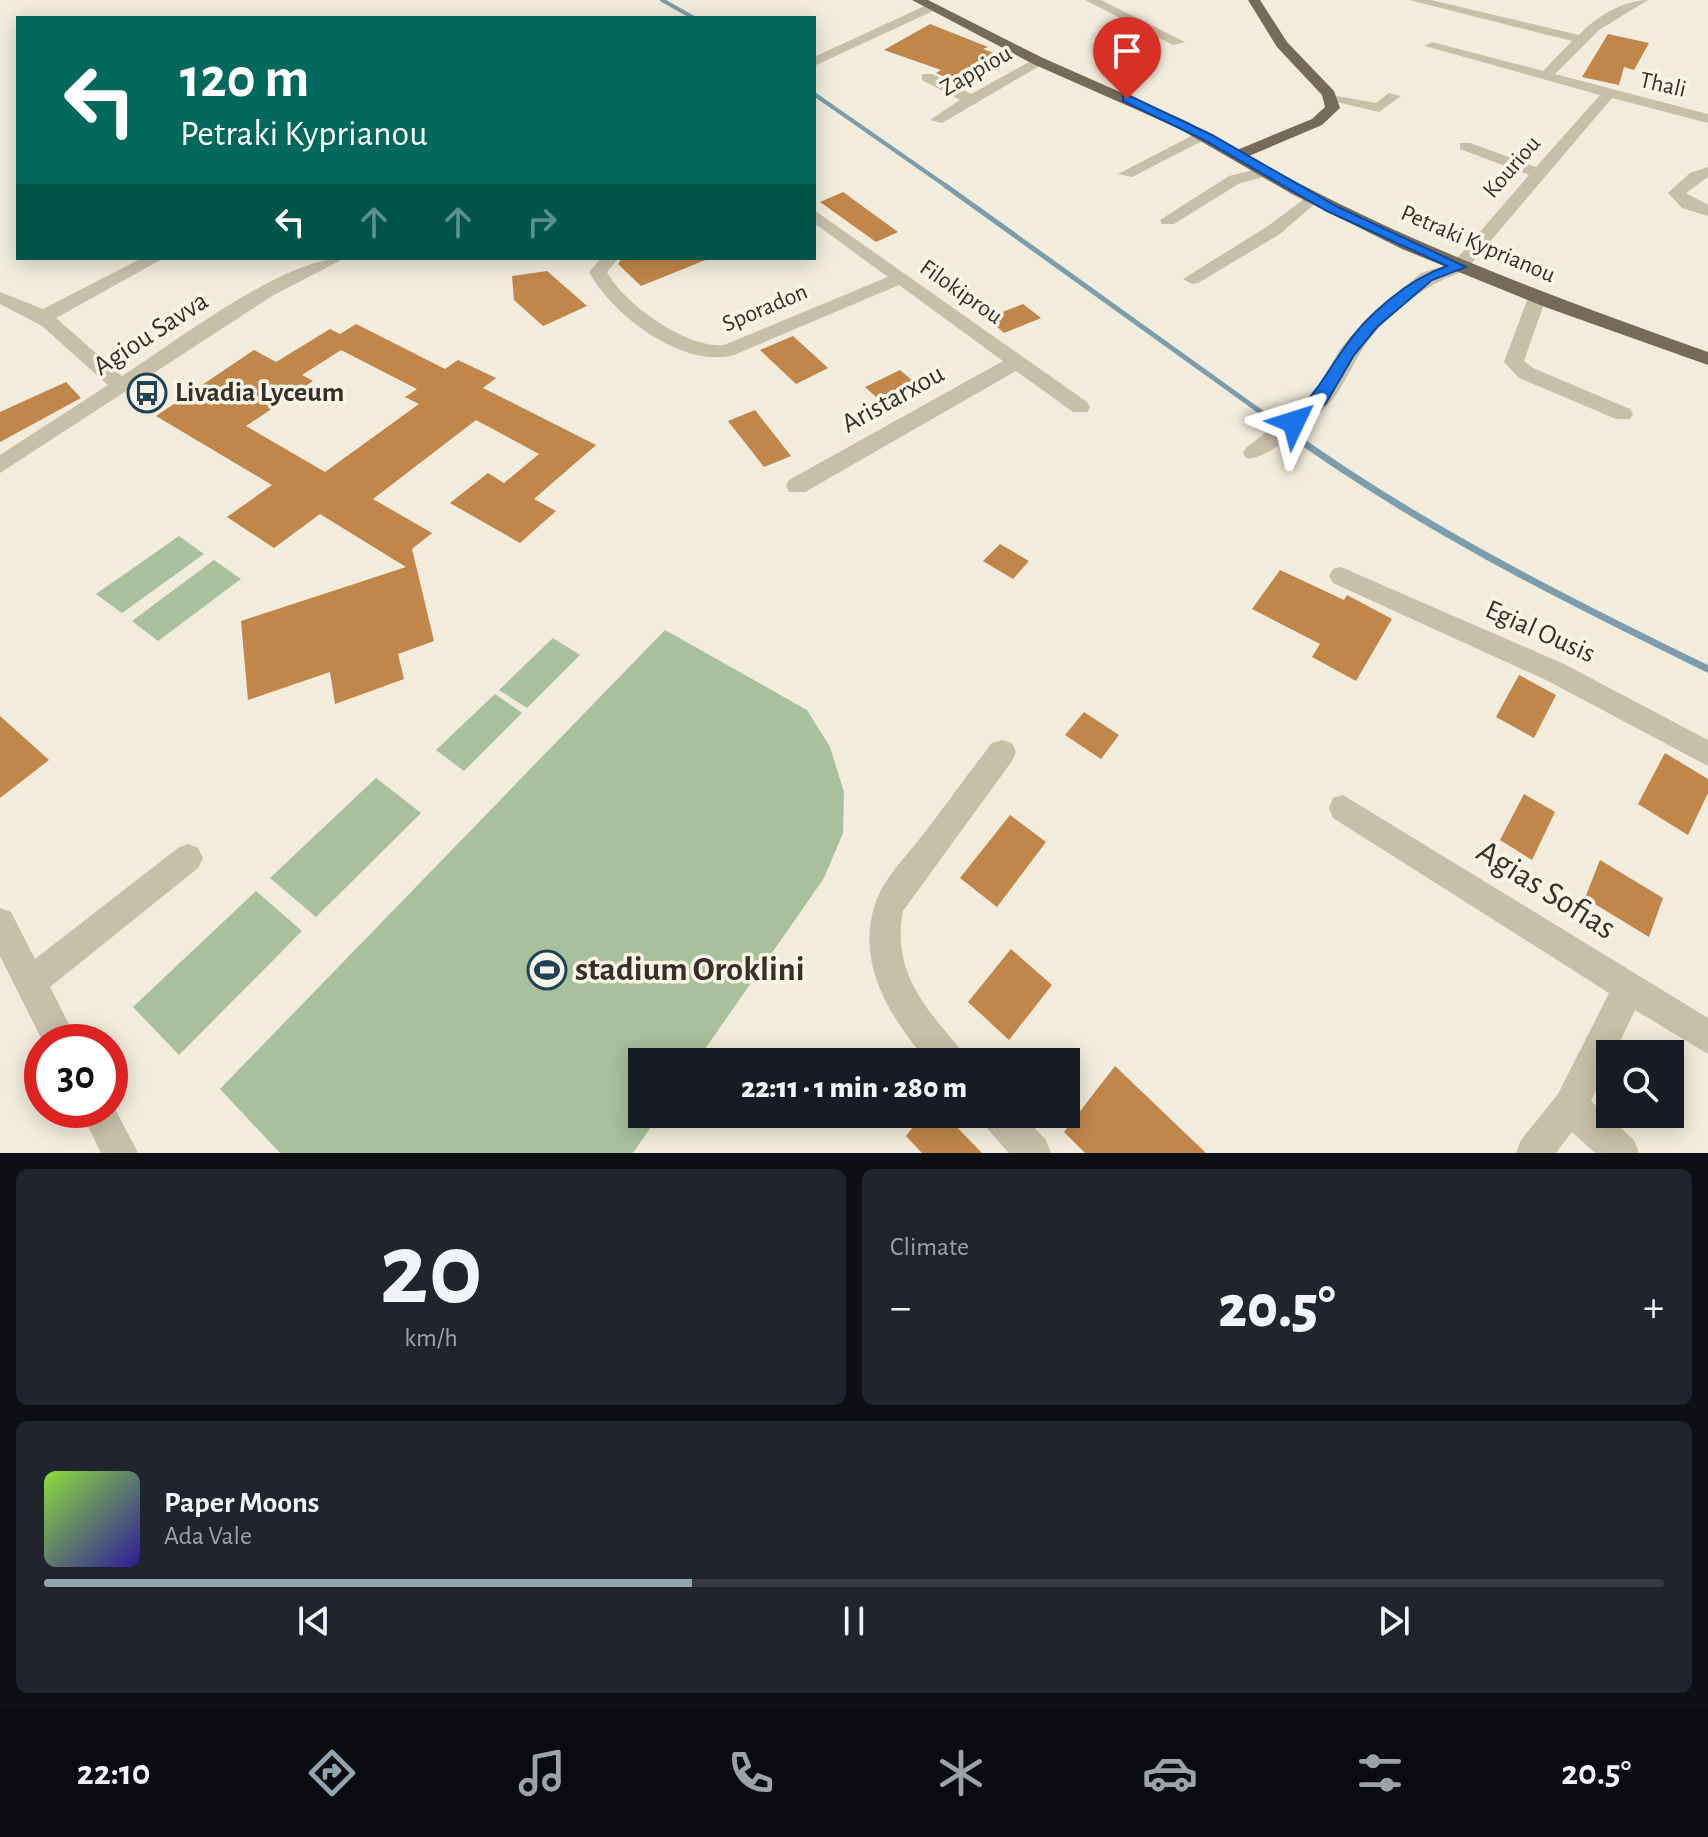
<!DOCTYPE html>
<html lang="en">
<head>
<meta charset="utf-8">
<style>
  :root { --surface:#171b24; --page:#20242c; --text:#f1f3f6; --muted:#9ea1a6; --line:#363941; --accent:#92a4ae }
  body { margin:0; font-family:"Alegreya Sans",sans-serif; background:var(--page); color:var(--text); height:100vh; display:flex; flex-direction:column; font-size:30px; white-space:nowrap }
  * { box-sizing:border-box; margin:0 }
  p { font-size:26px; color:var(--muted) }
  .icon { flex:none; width:44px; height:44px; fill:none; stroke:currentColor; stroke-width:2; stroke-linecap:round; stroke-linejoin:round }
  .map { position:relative; height:1153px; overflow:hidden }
  .sheet { display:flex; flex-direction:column; gap:16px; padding:16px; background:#0d0f14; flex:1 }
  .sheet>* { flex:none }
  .banner { position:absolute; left:16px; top:16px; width:800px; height:244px; border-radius:0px; box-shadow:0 4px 20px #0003; background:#00695c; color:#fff; overflow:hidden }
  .buttons { position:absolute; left:1596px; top:1040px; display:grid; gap:16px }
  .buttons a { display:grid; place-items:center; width:88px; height:88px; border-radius:0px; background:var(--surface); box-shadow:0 4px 20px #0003; font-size:40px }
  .speed { position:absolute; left:24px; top:1024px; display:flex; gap:16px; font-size:40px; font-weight:700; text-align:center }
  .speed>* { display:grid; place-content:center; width:104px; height:104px; border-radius:50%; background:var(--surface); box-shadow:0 4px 20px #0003; line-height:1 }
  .speed .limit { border:12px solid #d22; background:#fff; color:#111 }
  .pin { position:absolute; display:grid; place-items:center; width:68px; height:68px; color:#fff; margin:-82px -34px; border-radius:50% 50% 50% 0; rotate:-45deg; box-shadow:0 0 8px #0007 }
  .pin .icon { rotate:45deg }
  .me { position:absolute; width:88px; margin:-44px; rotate:49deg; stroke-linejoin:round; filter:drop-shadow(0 0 6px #0008) }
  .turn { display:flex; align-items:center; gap:28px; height:168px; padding:0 32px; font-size:36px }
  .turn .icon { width:104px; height:104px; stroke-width:2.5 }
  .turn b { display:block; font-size:56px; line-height:68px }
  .lanes { display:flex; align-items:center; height:76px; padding:0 32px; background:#0003; justify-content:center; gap:40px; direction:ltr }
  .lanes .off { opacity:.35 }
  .big { font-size:60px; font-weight:800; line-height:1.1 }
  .sheet .widget { flex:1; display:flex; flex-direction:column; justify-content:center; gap:12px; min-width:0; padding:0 28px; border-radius:12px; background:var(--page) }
  .sheet .dial { align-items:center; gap:0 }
  .dial b { font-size:104px; line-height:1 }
  .song { display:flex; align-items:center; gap:24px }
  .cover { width:96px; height:96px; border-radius:12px; background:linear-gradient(135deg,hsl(90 70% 55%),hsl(250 70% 35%)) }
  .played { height:8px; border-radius:4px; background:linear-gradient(90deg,var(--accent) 40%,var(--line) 40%) }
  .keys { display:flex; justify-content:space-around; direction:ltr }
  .heat { display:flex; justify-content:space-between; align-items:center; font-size:44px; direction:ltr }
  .sheet .tiles { flex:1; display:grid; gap:16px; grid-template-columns:1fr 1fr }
  .widget:last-child { grid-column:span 2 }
  .trip { position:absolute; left:628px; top:1048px; width:452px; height:80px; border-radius:0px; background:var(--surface); box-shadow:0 4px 20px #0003; font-weight:800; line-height:80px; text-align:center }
  .tab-bar { display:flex; height:128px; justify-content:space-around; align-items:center; background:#090b0e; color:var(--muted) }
  .tab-bar .icon { width:56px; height:56px }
  .tab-bar .selected { color:var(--accent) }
  .tab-bar b { font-size:36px; color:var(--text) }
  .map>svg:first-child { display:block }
  .green { fill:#aabf9c }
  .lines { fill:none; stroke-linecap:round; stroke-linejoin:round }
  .stream-far2 { stroke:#7c9dac; stroke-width:4 }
  .stream-far1 { stroke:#7c9dac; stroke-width:5 }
  .stream { stroke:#7c9dac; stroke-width:7 }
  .building { fill:#c0864a; fill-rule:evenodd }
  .minor { fill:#c8bfa8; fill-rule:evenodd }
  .major { fill:#766b5a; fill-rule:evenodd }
  .route { fill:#1a73e8; stroke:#114b97; stroke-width:2 }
  .labels { text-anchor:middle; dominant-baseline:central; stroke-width:7; stroke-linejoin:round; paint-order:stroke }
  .far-street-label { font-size:24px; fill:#353028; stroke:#f8f5e8 }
  .street-label { font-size:28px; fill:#353028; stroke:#f8f5e8 }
  .poi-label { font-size:28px; font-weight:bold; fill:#353028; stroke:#f8f5e8; text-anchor:start }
  .near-street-label { font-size:34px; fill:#353028; stroke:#f8f5e8 }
  .near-poi-label { font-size:34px; font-weight:bold; fill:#353028; stroke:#f8f5e8; text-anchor:start }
</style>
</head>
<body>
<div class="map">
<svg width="1708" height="1153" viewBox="0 0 1708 1153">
  <rect width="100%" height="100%" fill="#f1ecdc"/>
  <g class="green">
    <path d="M179,536L204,554L122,613L96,594Z"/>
    <path d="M214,560L241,579L158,641L132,621Z"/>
    <path d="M665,630L807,710L830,747L844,792L843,833L824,878L696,1062H642V1114H660L633,1153H280L220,1089Z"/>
    <path d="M553,638L580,655L527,708L499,690Z"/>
    <path d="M495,694L522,713L464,771L436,750Z"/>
    <path d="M376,778L421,813L316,917L270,878Z"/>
    <path d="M256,891L302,931L179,1055L133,1007Z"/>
  </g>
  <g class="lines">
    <g class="stream-far2">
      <path d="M662,0L694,18"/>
      <path d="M814,94L949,188"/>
    </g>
    <path class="stream-far1" d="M946,186L1286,430"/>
    <path class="stream" d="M1283,428C1415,524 1562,598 1708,669"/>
  </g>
  <g class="building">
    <path d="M930,24L988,47L983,49L1007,58L961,84L936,73L941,70L884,50Z"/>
    <path d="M1608,34L1649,43L1634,70L1624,67L1619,85L1582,77Z"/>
    <path d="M843,192L898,232L876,242L820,202Z"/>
    <path d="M622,258H708V259L641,286L618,264Z"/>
    <path d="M547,271L587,306L543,326L514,300L512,276Z"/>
    <path d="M1023,304L1041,318L1004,333L987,318Z"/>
    <path d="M356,324L445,369L458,360L496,378L483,388L596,445L534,499L556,511L520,543L450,503L488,473L504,483L539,454L476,420L373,499L432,533L412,549L434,641L398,654L404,679L335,704L330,672L248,700L241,621L406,567L320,514L274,548L227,517L272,485L156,416L254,350L276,362L330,329L340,334ZM341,350L417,389L405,397L419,404L325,472L246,426L313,381L302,375Z"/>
    <path d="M793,336L828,368L796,384L760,350Z"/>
    <path d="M900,370L919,386L884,404L865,387Z"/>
    <path d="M66,382L81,398L0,442V412Z"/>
    <path d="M755,410L791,456L764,467L728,421Z"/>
    <path d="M1000,544L1029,561L1013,579L983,561Z"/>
    <path d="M1280,570L1344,600L1347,595L1392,619L1356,681L1312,657L1320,644L1252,609Z"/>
    <path d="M1519,675L1556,695L1534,738L1496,717Z"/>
    <path d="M1084,712L1119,735L1101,759L1065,735Z"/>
    <path d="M0,716L49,760L0,798Z"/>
    <path d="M1665,753L1708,779V793L1688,835L1638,804Z"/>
    <path d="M1524,794L1555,812L1532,860L1500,840Z"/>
    <path d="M1010,815L1046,842L997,907L960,878Z"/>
    <path d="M1600,860L1663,898L1649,937L1585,898Z"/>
    <path d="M1011,949L1052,985L1009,1040L968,1002Z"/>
    <path d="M1115,1066L1206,1153H1085L1064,1132Z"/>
    <path d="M923,1114H944L982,1153H922L906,1136Z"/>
  </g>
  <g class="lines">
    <g class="minor">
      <path d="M1085,0H1101L1185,42L1173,45Z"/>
      <path d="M1409,0H1431L1579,35C1596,17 1623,0 1648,0L1599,30L1555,74L1708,114V123L1612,98L1465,271C1430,282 1405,302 1379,328C1356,351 1347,385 1327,406C1314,420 1263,463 1246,458L1243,453L1246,448L1313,395L1341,348L1365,320L1421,273L1453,263L1529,175L1460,149V143H1470L1536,167L1600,95L1425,46L1432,42L1543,71L1572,41Z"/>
      <path d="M929,4L935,8L933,11L814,66V57Z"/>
      <path d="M1038,57L1045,61L1043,64L942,123L930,120L960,100L922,80V74H932L971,94Z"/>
      <path d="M1389,93L1401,96L1379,112L1324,99L1331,95L1376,103Z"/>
      <path d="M1203,130L1208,132V138L1132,177L1118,174Z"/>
      <path d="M1266,167L1272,169V175L1240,183L1174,224H1162L1160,220L1229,176Z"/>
      <path d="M1708,167V177L1686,193L1708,205V216L1682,208L1668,193L1690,173Z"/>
      <path d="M1312,193L1320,198L1318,201L1280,234L1198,283L1192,284L1183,279L1268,226Z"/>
      <path d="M814,210L1087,402L1090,407L1087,412H1073L1016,371L805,492H789L786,486L789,480L1003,361L899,285L734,355C683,369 612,315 589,272L601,258H619L607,272C624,304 687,349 724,345L888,277L814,223Z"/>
      <path d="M142,258H164L56,318L122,376C177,341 283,258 345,258L272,296L0,473V455L108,385L42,326L0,304V292L43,309Z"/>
      <path d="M1537,292L1546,298L1524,361L1533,368L1630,409L1633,414L1630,419H1616L1519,378L1504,362L1528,298Z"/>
      <path d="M1341,567L1564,664L1708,740V766L1546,680L1333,583L1329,576L1333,569Z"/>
      <path d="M1002,740L1012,743L1016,752L1012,761L903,911C894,958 912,991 941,1026C951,1038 961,1048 967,1062H928C886,1013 850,953 881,890C891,872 905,857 918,841C943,809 967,775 992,743Z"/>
      <path d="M1343,795L1708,1018V1054L1635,1010L1614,1054H1610V1061L1591,1101L1634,1140L1639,1153H1595L1572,1132L1556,1153H1516L1521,1140L1558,1094L1609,993L1333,818L1329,808L1333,798Z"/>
      <path d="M188,844L198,848L203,858L198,868L50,987L78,1042H43L0,956V908L11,912L35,959L178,848Z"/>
      <path d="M110,1099L138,1153H101L80,1110H110Z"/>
      <path d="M980,1114H1021L1046,1140L1051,1153H1009L985,1126Z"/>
    </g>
    <path class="major" d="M912,0H928L1043,58L1188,122L1237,150L1312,119L1325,107L1322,95L1277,47L1248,0H1260L1287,42L1334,91L1340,108L1322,125L1249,156C1395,239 1550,296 1708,352V365L1545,307L1402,249L1292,194L1178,128L1033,64Z"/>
  </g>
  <path class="route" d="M1123,96H1130L1212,135L1336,206L1466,267L1432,280L1377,327L1354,355L1326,403L1300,426H1288V418C1317,394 1322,380 1342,351C1366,315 1407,280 1447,266L1327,211L1204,140L1123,101Z"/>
  <defs>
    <g id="bus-ring" transform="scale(2)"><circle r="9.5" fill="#f8f5e8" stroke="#1f4355" stroke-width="1.5"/><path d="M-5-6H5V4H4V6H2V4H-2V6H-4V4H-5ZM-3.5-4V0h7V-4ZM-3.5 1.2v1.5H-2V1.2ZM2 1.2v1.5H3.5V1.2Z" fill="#1f4355"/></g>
    <g id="stadium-ring" transform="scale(2)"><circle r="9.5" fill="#f8f5e8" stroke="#1f4355" stroke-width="1.5"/><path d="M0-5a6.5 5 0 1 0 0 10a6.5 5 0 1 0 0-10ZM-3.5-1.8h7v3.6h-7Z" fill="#1f4355"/></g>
  </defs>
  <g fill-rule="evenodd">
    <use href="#bus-ring" x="147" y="393"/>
    <use href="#stadium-ring" x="547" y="970"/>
  </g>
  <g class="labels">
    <g class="far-street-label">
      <text transform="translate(976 71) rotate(-30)">Zappiou</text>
      <text transform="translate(1663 85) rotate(13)">Thali</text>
      <text transform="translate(1512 167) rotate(-49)">Kouriou</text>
      <text transform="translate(1478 244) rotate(23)">Petraki Kyprianou</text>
      <text transform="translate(961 292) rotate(35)">Filokiprou</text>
      <text transform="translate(765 308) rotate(-23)">Sporadon</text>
    </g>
    <g class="street-label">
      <text transform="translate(151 334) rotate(-33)">Agiou Savva</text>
      <text transform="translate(893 399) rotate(-29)">Aristarxou</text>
      <text transform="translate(1540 632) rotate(24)">Egial Ousis</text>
    </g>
    <g class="poi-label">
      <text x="175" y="393">Livadia Lyceum</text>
    </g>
    <g class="near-street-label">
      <text transform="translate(1546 890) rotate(32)">Agias Sofias</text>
    </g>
    <g class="near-poi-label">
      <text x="575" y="970">stadium Oroklini</text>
    </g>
  </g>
</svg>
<div class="buttons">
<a><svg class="icon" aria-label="search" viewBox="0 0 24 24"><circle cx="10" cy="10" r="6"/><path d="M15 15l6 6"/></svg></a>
</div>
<div class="speed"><div class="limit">30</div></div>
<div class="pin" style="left:1127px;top:99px;background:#d93025"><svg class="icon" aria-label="arrive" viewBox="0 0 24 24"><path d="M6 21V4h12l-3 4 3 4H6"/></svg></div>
<svg class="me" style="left:1294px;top:422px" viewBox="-20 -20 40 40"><path d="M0-17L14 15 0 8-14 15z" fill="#1a73e8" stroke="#fff" stroke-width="4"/></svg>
<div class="trip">22:11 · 1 min · 280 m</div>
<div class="banner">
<div class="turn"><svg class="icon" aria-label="left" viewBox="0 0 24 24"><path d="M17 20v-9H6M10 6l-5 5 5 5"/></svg><div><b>120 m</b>Petraki Kyprianou</div></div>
<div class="lanes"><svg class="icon" aria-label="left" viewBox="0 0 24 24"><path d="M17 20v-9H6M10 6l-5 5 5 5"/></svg><svg class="icon off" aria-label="ahead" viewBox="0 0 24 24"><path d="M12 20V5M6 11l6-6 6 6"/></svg><svg class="icon off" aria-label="ahead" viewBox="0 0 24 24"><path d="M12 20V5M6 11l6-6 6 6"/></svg><svg class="icon off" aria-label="right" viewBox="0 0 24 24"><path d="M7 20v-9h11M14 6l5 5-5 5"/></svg></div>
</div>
</div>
<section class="sheet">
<div class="tiles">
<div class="widget dial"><b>20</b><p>km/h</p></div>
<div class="widget"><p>Climate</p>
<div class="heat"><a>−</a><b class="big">20.5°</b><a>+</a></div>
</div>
<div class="widget">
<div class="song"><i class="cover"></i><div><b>Paper Moons</b><p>Ada Vale</p></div></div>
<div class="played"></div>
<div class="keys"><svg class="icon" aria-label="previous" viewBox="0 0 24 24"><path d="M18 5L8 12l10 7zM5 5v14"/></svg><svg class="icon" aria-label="pause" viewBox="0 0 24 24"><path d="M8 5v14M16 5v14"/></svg><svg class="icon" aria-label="next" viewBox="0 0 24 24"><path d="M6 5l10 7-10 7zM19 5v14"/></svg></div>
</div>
</div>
</section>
<nav class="tab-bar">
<b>22:10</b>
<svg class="icon selected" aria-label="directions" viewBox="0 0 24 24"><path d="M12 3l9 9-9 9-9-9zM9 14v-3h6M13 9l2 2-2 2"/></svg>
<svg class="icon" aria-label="music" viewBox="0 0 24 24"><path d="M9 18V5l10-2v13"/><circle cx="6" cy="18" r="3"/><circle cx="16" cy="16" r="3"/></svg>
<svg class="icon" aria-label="phone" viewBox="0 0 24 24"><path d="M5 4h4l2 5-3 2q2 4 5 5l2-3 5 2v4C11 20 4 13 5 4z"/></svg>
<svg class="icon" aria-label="climate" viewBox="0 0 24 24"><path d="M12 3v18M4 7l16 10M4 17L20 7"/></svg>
<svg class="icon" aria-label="car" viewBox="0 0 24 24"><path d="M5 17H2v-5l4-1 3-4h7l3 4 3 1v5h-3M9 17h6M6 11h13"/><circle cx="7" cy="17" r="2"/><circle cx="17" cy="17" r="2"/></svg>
<svg class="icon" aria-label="filters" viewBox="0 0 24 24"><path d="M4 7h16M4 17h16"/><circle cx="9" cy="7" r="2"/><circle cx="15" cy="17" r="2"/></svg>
<b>20.5°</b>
</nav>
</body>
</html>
